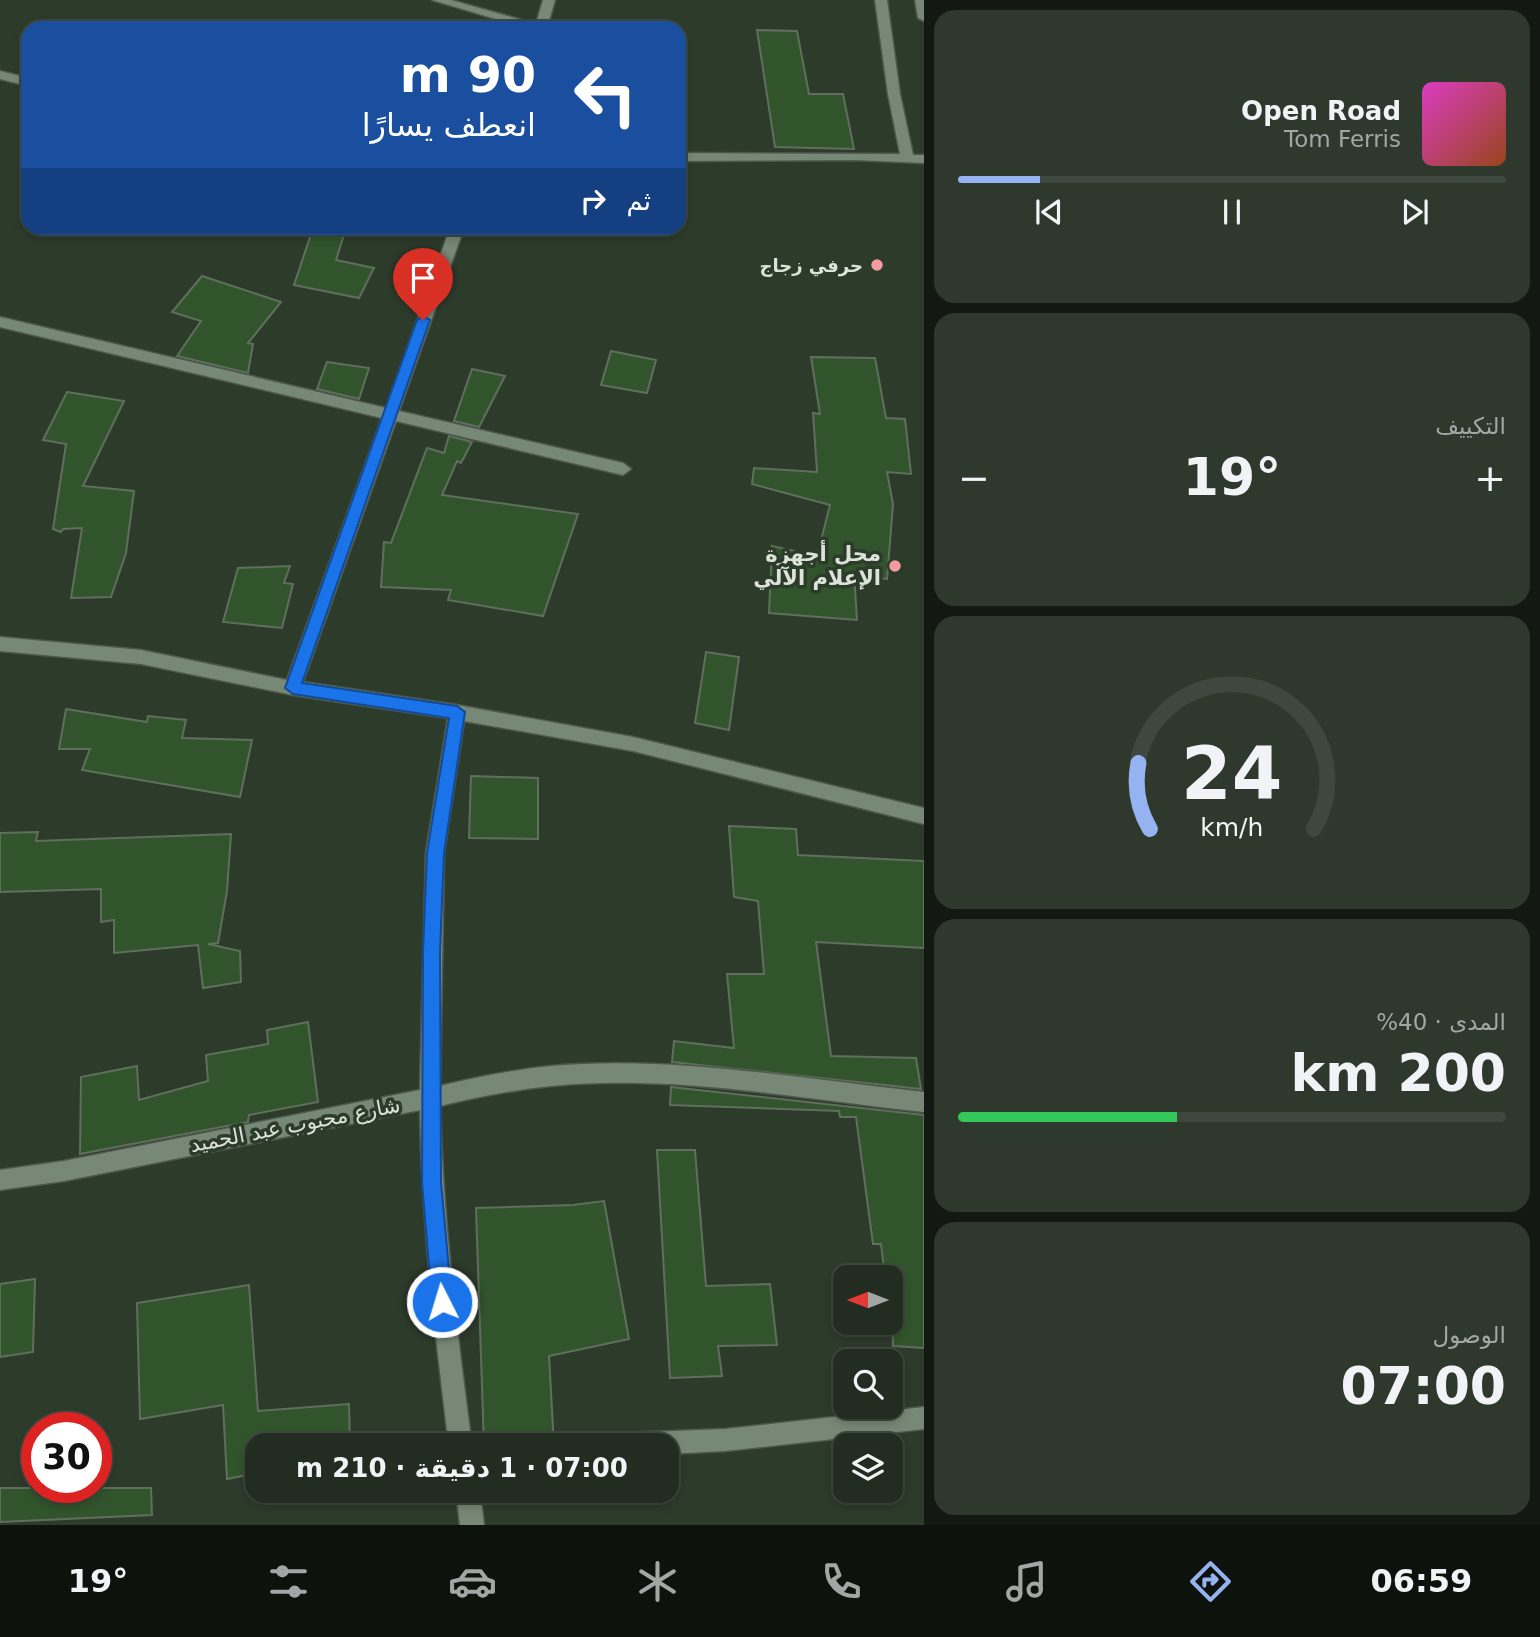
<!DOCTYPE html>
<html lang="ar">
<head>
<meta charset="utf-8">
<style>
  :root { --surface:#222c20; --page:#2e382d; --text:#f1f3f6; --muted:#a2a7a5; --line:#3f483e; --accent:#95b2f1 }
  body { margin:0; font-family:"DejaVu Sans",Vazirmatn,sans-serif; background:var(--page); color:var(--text); direction:rtl; height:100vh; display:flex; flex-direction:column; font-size:26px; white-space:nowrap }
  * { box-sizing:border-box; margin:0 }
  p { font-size:23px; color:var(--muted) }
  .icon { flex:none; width:38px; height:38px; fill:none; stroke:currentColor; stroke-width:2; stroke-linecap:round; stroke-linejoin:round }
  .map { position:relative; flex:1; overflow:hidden; direction:ltr }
  .drawer { display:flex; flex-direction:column; gap:10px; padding:10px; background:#131812; width:616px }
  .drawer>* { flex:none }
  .guide { position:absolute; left:21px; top:21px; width:665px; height:214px; border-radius:21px; box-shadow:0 4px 10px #0003,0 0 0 2px var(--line); direction:rtl; background:#1a4fa0; color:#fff; overflow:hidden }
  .needle { width:46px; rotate:270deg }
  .controls { position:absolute; left:833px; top:1265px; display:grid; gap:14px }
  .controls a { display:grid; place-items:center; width:70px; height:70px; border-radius:14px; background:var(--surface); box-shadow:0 4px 10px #0003,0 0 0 2px var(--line); font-size:35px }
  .speed { position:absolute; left:21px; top:1412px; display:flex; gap:14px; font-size:35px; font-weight:700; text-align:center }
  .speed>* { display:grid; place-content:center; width:91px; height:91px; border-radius:50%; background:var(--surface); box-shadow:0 4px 10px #0003,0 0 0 2px var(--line); line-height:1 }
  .speed .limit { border:10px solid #d22; background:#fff; color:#111 }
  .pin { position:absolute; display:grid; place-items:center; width:60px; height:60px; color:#fff; margin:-72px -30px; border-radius:50% 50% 50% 0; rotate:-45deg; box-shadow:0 0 7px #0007 }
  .pin .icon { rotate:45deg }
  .me { position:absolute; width:77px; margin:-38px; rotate:355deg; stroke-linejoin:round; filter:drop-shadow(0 0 5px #0008) }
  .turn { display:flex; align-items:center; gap:24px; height:147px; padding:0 35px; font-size:32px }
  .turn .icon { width:91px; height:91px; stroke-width:2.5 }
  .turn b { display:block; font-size:49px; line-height:60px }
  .then { display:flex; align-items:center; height:66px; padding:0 35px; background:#0003; gap:14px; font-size:26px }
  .big { font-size:52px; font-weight:700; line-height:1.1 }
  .drawer .widget { flex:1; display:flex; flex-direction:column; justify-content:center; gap:10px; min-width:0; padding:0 24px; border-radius:21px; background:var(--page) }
  .drawer .dial { align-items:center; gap:0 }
  .dial svg { height:182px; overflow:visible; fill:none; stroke:var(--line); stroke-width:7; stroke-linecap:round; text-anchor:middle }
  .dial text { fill:var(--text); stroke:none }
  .song { display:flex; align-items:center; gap:21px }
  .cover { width:84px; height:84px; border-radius:10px; background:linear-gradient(135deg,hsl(310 70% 55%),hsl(20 70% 35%)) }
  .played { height:7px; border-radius:4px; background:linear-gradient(90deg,var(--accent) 15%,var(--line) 15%) }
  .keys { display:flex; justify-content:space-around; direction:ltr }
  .heat { display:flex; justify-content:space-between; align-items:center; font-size:38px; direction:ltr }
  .charge { height:10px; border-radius:5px; background:linear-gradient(90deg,#34c759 40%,var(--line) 0) }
  .trip { position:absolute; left:245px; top:1433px; width:434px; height:70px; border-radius:21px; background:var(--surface); box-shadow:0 4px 10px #0003,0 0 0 2px var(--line); font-weight:700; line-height:70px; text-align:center; direction:rtl }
  .tab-bar { display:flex; height:112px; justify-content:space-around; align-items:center; background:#0e120d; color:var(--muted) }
  .tab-bar .icon { width:49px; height:49px }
  .tab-bar .selected { color:var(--accent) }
  .tab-bar b { font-size:32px; color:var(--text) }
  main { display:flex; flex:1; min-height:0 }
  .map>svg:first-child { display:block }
  .building { fill:#31542c; stroke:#606f5d; stroke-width:2 }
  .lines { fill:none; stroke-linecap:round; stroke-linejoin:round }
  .minor-casing { stroke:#4d584b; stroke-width:3 }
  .minor { fill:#788876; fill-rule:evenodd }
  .route { fill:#1a73e8; stroke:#114b97; stroke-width:2 }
  .poi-dot { fill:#f49aa1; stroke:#2d3b2b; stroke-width:2.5 }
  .labels { text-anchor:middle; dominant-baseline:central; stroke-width:7; stroke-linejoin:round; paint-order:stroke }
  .far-poi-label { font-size:18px; font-weight:bold; fill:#dce4da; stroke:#2d3b2b; text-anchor:end }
  .poi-label { font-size:21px; font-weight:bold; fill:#dce4da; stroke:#2d3b2b; text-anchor:end }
  .street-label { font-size:21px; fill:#dce4da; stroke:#2d3b2b }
</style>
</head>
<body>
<main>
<section class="drawer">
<div class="widget">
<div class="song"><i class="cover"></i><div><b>Open Road</b><p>Tom Ferris</p></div></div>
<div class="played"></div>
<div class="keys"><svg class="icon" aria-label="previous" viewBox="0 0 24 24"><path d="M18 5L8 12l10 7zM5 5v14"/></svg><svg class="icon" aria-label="pause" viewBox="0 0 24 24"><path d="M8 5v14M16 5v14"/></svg><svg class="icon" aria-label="next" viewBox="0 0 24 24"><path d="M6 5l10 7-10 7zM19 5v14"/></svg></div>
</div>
<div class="widget"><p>التكييف</p>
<div class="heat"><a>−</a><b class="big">19°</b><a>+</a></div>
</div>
<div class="widget dial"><svg viewBox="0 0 100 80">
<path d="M14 69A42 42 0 1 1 86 69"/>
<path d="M14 69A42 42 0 0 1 9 40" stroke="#95b2f1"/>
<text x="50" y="56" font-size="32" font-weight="700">24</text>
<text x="50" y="72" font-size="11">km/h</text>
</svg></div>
<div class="widget"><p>المدى · 40%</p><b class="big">200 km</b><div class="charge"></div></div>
<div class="widget"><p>الوصول</p><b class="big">07:00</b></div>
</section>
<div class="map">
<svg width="924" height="1525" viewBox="0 0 924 1525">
  <rect width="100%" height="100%" fill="#2d3b2b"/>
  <g class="building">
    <path d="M757,30L797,31L809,94H843L854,149L775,147Z"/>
    <path d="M313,228H346L336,260L374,268L359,298L294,285Z"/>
    <path d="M202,276L281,302L248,343L253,344L248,373L177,356L201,321L172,312Z"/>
    <path d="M611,351L656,360L647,393L601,385Z"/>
    <path d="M811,357L875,358L886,418L905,419L911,474L887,472L893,504L887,579L854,573L857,620L769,613L772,546L817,556L830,505L752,484L754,468L817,472L813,413L820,414Z"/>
    <path d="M327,362L369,368L359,399L317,389Z"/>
    <path d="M472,369L505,376L479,427L454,421Z"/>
    <path d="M67,392L124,401L83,486L134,491L126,553L111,597L71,598L82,528L63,529L61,532L53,529L66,444L43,440Z"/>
    <path d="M449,436L472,442L461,463L457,461L442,495L578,514L543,616L448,600L451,590L381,587L384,542L391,543L427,448L444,453Z"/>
    <path d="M290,566L284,583L293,584L282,628L223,622L238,568Z"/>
    <path d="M706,652L739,657L729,730L695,723Z"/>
    <path d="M66,709L147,722L148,716L186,720L182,738L252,740L240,797L82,770L90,749H59Z"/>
    <path d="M471,776L538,778V839L469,838Z"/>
    <path d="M729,826L796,829L798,855L924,861V948L816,942L831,1056L916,1058L921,1089L672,1062L674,1041L734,1048L727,974H764L758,901L734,897Z"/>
    <path d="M38,832L36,841L231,834L227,891L218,943L208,944L240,951L241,982L203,988L198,945L114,953V920L101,922V889L0,892V833Z"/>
    <path d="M308,1022L318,1102L249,1115L248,1122L80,1154L81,1077L137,1066L139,1100L208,1081L206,1055L268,1044L267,1030Z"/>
    <path d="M671,1087L924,1115V1348L893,1346L891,1278H885L881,1244H873L856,1117H840L839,1111L670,1105Z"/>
    <path d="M657,1150H695L706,1286L770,1284L777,1345L718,1346L722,1376L670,1378Z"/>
    <path d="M604,1201L629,1339L549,1356L554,1446H484L476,1208L573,1205Z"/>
    <path d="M35,1279L33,1352L0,1357V1284Z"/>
    <path d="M249,1285L258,1411L349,1404L350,1446H257V1473L227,1479L223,1405L140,1419L137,1303Z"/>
    <path d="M0,1488H151L152,1515L0,1522Z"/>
  </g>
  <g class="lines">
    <g class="minor-casing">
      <g id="minor">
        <path d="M432,0H451L536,24L543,0H555L547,28H526Z"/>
        <path d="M875,0H887L900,94L913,155H924V163L856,160L679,161V153L900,154L888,94Z"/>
        <path d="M915,0H924V21L918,18Z"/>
        <path d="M0,71L28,78V86L0,79Z"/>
        <path d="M450,228H464L399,411L623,463L631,469L623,475L396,421L303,682L457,705L633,737L924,808V824L633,751L464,721L444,853L440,1086C477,1077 513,1070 551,1066C674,1055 801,1079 924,1092V1112C801,1099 674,1074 551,1086C513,1090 477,1097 440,1106C443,1220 457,1332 472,1446H449C435,1334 422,1223 420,1110L64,1181L0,1190V1170L64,1161L420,1090L426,853L448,718L293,695L141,664L0,651V637L141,650L287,680L382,418L0,327V317L386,408Z"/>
        <path d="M924,1407V1429L725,1451L667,1454V1446H562L565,1438L573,1435L725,1429Z"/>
        <path d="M456,1491H480L484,1525H460Z"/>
      </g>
    </g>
    <use href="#minor" class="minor"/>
  </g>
  <path class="route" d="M423,316L430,320L302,683L457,706L465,712L444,853L440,952L441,1182L452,1302L449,1309L442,1312L435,1309L432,1302L422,1182L423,952L427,853L449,718L293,694L285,688L417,320Z"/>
  <g class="poi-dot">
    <circle cx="877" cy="265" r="7"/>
    <circle cx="895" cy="566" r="7"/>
  </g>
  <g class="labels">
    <g class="far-poi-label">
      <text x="863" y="265">حرفي زجاج</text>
    </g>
    <g class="poi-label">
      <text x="881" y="554">محل أجهزة<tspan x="881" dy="24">الإعلام الآلي</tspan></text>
    </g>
    <g class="street-label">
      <text transform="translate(295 1125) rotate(-11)">شارع محبوب عبد الحميد</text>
    </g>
  </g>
</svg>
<div class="controls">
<a><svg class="needle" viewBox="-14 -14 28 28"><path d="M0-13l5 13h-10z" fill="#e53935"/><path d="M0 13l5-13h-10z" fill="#a2a7a5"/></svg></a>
<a><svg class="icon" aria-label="search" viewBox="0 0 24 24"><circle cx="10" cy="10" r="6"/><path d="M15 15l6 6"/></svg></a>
<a><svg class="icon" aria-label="layers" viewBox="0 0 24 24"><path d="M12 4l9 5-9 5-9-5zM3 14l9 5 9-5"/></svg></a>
</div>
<div class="speed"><div class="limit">30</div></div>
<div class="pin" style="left:423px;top:320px;background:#d93025"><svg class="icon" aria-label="arrive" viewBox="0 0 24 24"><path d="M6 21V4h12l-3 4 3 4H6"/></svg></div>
<svg class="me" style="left:442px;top:1302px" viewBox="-20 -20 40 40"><circle r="17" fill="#1a73e8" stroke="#fff" stroke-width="3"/><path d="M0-11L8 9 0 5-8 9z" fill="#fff"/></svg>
<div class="trip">07:00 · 1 دقيقة · 210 m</div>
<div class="guide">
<div class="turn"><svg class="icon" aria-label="left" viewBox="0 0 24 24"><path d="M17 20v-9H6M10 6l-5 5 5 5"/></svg><div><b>90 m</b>انعطف يسارًا</div></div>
<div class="then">ثم<svg class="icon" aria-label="right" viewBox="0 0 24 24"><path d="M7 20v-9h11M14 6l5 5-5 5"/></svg></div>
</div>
</div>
</main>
<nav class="tab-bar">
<b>06:59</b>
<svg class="icon selected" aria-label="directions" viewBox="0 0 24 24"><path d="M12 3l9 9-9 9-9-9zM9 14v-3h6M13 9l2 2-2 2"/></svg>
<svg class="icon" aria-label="music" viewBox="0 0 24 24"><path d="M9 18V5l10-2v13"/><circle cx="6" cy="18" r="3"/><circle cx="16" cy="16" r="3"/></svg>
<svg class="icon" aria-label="phone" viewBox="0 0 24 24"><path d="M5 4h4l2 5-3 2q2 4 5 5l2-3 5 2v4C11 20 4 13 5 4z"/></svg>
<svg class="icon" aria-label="climate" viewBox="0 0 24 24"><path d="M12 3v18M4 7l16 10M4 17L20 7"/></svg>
<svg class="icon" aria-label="car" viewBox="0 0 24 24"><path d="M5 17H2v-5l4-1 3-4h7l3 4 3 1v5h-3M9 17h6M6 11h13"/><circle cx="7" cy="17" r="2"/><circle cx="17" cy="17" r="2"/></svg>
<svg class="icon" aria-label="filters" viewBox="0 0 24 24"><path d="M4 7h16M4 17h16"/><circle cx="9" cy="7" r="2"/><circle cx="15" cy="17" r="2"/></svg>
<b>19°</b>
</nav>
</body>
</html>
